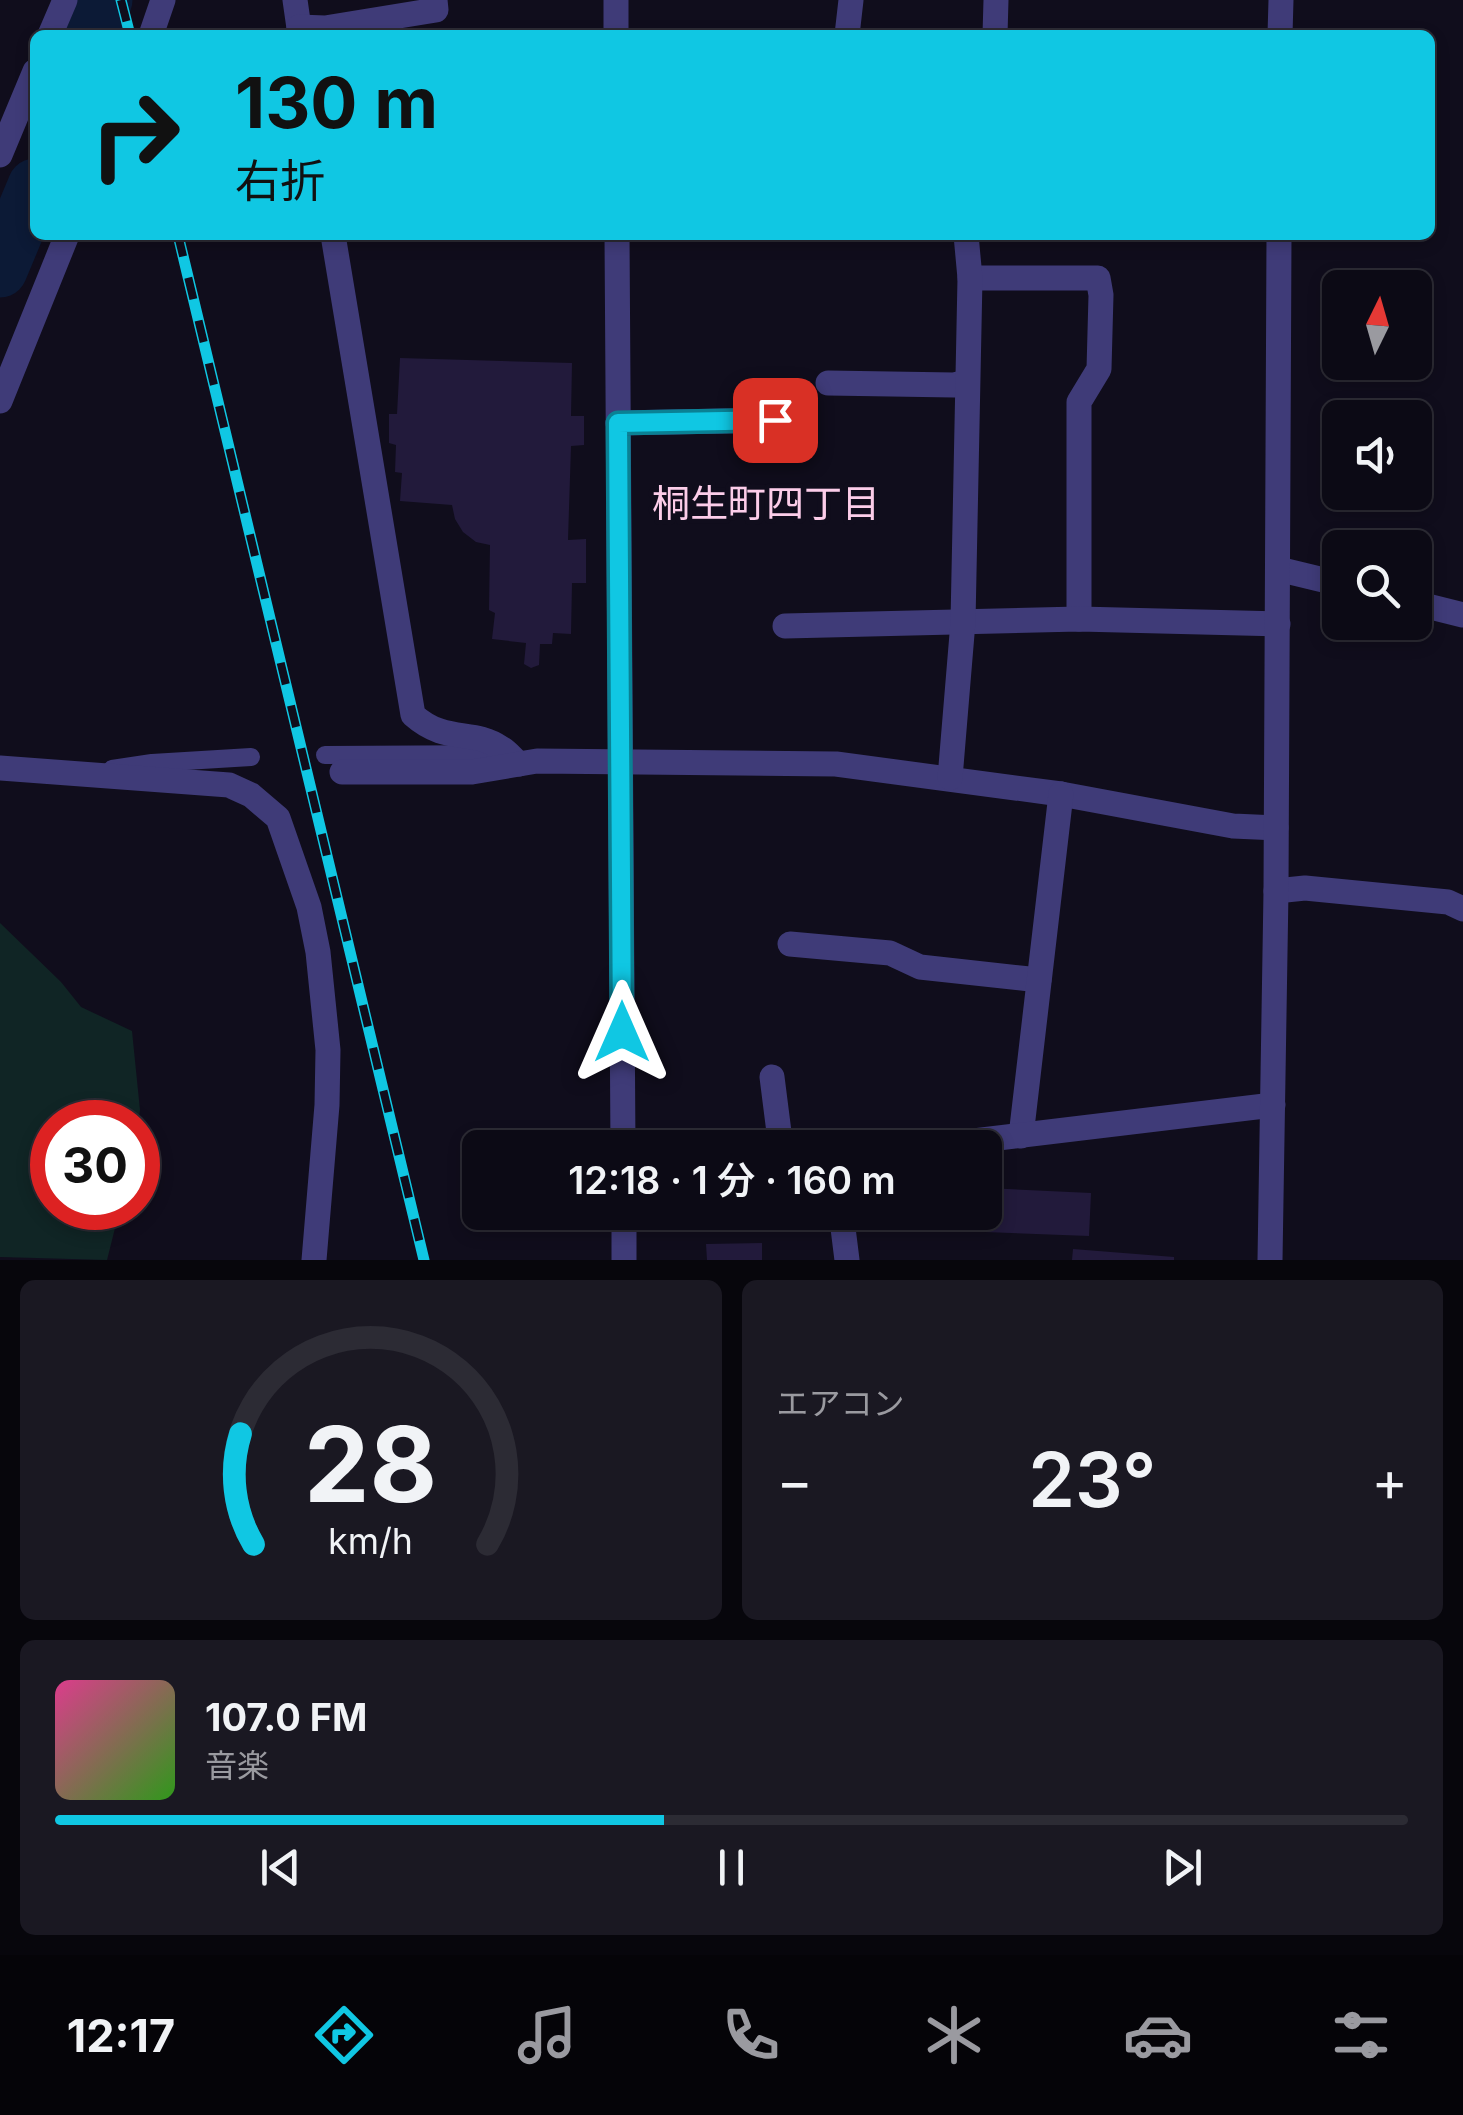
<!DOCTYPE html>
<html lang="ja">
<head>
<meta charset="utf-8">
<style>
  :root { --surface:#0c0a15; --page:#1a1822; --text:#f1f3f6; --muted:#9a9aa0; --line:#2c2b34; --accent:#10c7e3 }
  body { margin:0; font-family:Inter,"Noto Sans JP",sans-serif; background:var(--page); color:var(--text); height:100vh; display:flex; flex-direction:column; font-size:38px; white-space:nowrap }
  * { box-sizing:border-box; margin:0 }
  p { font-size:32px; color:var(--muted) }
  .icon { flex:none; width:55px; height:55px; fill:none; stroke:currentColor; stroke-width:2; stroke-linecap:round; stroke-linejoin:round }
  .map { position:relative; height:1260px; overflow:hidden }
  .sheet { display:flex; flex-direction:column; gap:20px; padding:20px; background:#07060c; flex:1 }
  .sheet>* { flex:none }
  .guide { position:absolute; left:30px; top:30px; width:1405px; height:210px; border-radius:15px; box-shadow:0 5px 15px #0003,0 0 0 2px var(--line); background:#10c7e3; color:#111; overflow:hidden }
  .needle { width:65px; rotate:5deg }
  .buttons { position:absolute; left:1322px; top:270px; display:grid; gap:20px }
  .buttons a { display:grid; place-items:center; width:110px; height:110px; border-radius:15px; background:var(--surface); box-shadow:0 5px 15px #0003,0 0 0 2px var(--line); font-size:50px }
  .speed { position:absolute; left:30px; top:1100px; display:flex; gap:20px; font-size:50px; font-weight:700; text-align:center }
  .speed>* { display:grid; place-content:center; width:130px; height:130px; border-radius:50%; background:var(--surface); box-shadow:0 5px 15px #0003,0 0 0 2px var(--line); line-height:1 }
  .speed .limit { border:15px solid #d22; background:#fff; color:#111 }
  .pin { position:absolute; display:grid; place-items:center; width:85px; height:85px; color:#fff; margin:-42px; border-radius:20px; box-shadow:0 5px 15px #0006 }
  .me { position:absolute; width:110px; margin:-55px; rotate:0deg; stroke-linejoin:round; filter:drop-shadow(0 0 8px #0008) }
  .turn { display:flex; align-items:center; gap:35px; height:210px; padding:0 40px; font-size:45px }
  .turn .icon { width:130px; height:130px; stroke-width:2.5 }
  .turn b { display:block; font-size:70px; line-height:85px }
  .big { font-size:75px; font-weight:600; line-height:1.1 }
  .sheet .tile { flex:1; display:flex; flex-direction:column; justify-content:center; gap:15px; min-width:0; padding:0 35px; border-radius:15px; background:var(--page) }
  .sheet .dial { align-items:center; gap:0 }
  .dial svg { height:260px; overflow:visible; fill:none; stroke:var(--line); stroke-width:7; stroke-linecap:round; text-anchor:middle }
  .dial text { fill:var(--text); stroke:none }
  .song { display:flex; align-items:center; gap:30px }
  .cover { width:120px; height:120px; border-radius:15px; background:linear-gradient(135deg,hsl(330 70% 55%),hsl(110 70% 35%)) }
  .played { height:10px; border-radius:5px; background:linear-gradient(90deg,var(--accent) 45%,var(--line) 45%) }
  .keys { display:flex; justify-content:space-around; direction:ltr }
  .heat { display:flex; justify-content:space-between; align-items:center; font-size:55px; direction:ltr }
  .sheet .tiles { flex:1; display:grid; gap:20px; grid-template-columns:1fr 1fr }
  .tile:last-child { grid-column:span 2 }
  .trip { position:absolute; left:462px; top:1130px; width:540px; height:100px; border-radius:15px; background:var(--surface); box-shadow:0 5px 15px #0003,0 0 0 2px var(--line); font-weight:600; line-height:100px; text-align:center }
  .menu { display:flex; height:160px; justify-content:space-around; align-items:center; background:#050408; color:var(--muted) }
  .menu .icon { width:70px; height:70px }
  .menu .active { color:var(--accent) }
  .menu b { font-size:45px; color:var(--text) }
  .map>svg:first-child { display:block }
  .green { fill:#102525 }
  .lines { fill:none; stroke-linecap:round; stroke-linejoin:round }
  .river { stroke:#0c1a36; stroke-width:55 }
  .building { fill:#221a3b }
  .service { stroke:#3f3b78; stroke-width:18 }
  .minor { stroke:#3f3b78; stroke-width:25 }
  .tertiary { stroke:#3f3b78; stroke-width:25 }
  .rail-casing { stroke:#10c7e3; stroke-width:11 }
  .rail { stroke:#100d1c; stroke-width:8; stroke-dasharray:22; stroke-linecap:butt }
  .route-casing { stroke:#0a8194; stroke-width:25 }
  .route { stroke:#10c7e3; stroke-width:18 }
  .labels { text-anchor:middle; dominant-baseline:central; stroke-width:10; stroke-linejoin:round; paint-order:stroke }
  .neighbourhood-label { font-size:38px; fill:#fccde9; stroke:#100d1c }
</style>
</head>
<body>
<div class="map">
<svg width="1463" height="1260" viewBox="0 0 1463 1260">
  <rect width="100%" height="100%" fill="#100d1c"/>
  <path class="green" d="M0,923L61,982L81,1007L132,1031L140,1110L138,1124L52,1122V1208H120L107,1260L0,1257Z"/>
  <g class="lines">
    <g class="river">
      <path d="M92,35L105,0"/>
      <path d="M0,270L35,186"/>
    </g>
  </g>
  <g class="building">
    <path d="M400,358L572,363L571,416H584V445L571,446L568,540L586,539V583H572L571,634L553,633L552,644H540L539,665L531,668L524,664L526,643L492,639L495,613L489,610L490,545L476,542L463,532L455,519L452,505L400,501L402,473L395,472L396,445L389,443V414H397Z"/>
    <path d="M987,1188L1091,1193L1089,1236L985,1232Z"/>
    <path d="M762,1243V1260H707L706,1244Z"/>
    <path d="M1073,1249L1174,1257V1260H1072Z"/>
  </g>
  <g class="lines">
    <g class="service">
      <path d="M325,755L508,754"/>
      <path d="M112,769L152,763L251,757"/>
    </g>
    <g class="minor">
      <path d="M295,0L300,35"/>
      <path d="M616,0V35"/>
      <path d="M299,27L325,28L436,10L435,0"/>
      <path d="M50,35L65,0"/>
      <path d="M151,35L163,0"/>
      <path d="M847,35L851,0"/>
      <path d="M995,35L996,0"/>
      <path d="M0,155L35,71"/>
      <path d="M333,235L413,715C447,745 472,728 501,748C508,752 513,759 519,764"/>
      <path d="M617,235L623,1148"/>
      <path d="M970,278H1098L1101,295L1099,369L1079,402V619"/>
      <path d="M828,383L954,385L967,382"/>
      <path d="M0,401L67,235"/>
      <path d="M618,423L775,420"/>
      <path d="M1278,569L1340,584"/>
      <path d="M1415,603L1463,615"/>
      <path d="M785,626L1079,619L1278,624"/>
      <path d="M0,768L229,785L251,795L278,818L309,907L318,952L328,1050L327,1105L314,1260"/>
      <path d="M342,772H472L537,761L836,764L1061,794L1233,826L1276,828"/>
      <path d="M950,778L963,622L970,278L966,235"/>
      <path d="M1276,891L1305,888L1448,902L1463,909"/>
      <path d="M790,944L890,953L920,967L1039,980"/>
      <path d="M772,1077L781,1148"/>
      <path d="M1021,1136L1061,794"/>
      <path d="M915,1148L1273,1105"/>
      <path d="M624,1212V1260"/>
      <path d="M841,1212L847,1260"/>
    </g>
    <g class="tertiary">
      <path d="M1280,35L1281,0"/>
      <path d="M1270,1260L1276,891L1279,235"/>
    </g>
    <g class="rail-casing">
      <g id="rail">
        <path d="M121,0L130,35"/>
        <path d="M178,235L424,1260"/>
      </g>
    </g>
    <use href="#rail" class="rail"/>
  </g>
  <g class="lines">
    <g class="route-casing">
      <path id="route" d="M622,1032L618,423L775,420"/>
    </g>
    <use href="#route" class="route"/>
  </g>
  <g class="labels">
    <g class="neighbourhood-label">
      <text x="766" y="503">桐生町四丁目</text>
    </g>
  </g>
</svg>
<div class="buttons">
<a><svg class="needle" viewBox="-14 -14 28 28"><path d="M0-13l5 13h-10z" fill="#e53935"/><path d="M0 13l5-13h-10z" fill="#9a9aa0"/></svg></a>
<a><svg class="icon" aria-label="sound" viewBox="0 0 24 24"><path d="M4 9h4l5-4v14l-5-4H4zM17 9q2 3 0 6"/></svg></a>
<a><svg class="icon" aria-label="search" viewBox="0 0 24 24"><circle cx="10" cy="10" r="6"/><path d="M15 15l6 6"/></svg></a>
</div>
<div class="speed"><div class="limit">30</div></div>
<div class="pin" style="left:775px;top:420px;background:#d93025"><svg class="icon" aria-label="arrive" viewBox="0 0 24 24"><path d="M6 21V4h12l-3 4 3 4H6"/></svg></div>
<svg class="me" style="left:622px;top:1032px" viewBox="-20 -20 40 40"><path d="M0-17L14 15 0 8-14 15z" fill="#10c7e3" stroke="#fff" stroke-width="4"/></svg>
<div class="trip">12:18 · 1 分 · 160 m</div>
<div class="guide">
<div class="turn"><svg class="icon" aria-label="right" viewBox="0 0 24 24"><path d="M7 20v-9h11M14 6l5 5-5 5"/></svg><div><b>130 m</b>右折</div></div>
</div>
</div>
<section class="sheet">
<div class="tiles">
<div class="tile dial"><svg viewBox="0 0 100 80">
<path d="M14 69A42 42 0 1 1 86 69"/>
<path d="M14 69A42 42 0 0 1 10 35" stroke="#10c7e3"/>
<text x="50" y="56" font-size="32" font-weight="700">28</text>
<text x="50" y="72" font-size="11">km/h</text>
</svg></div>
<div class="tile"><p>エアコン</p>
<div class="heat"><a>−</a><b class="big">23°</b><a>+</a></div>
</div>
<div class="tile">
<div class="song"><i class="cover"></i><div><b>107.0 FM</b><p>音楽</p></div></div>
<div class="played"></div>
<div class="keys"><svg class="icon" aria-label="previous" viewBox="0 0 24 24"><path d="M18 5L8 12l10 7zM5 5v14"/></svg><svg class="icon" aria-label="pause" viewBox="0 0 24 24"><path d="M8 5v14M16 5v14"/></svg><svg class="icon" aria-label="next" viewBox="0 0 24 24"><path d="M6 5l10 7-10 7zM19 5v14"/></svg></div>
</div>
</div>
</section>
<nav class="menu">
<b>12:17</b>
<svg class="icon active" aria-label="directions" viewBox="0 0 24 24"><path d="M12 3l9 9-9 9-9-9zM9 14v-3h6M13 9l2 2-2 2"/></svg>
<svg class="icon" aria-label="music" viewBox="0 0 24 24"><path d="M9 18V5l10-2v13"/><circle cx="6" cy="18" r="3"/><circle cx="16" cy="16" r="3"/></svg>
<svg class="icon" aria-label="phone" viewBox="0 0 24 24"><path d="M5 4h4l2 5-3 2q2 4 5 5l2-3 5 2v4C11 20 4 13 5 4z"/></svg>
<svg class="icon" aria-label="climate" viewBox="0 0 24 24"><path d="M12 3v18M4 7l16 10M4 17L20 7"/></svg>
<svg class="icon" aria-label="car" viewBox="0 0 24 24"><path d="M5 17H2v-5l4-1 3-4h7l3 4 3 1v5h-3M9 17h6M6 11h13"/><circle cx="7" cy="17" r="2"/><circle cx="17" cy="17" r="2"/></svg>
<svg class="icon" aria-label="filters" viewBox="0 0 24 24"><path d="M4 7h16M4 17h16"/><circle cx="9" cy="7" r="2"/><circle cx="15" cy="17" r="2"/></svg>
</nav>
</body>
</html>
